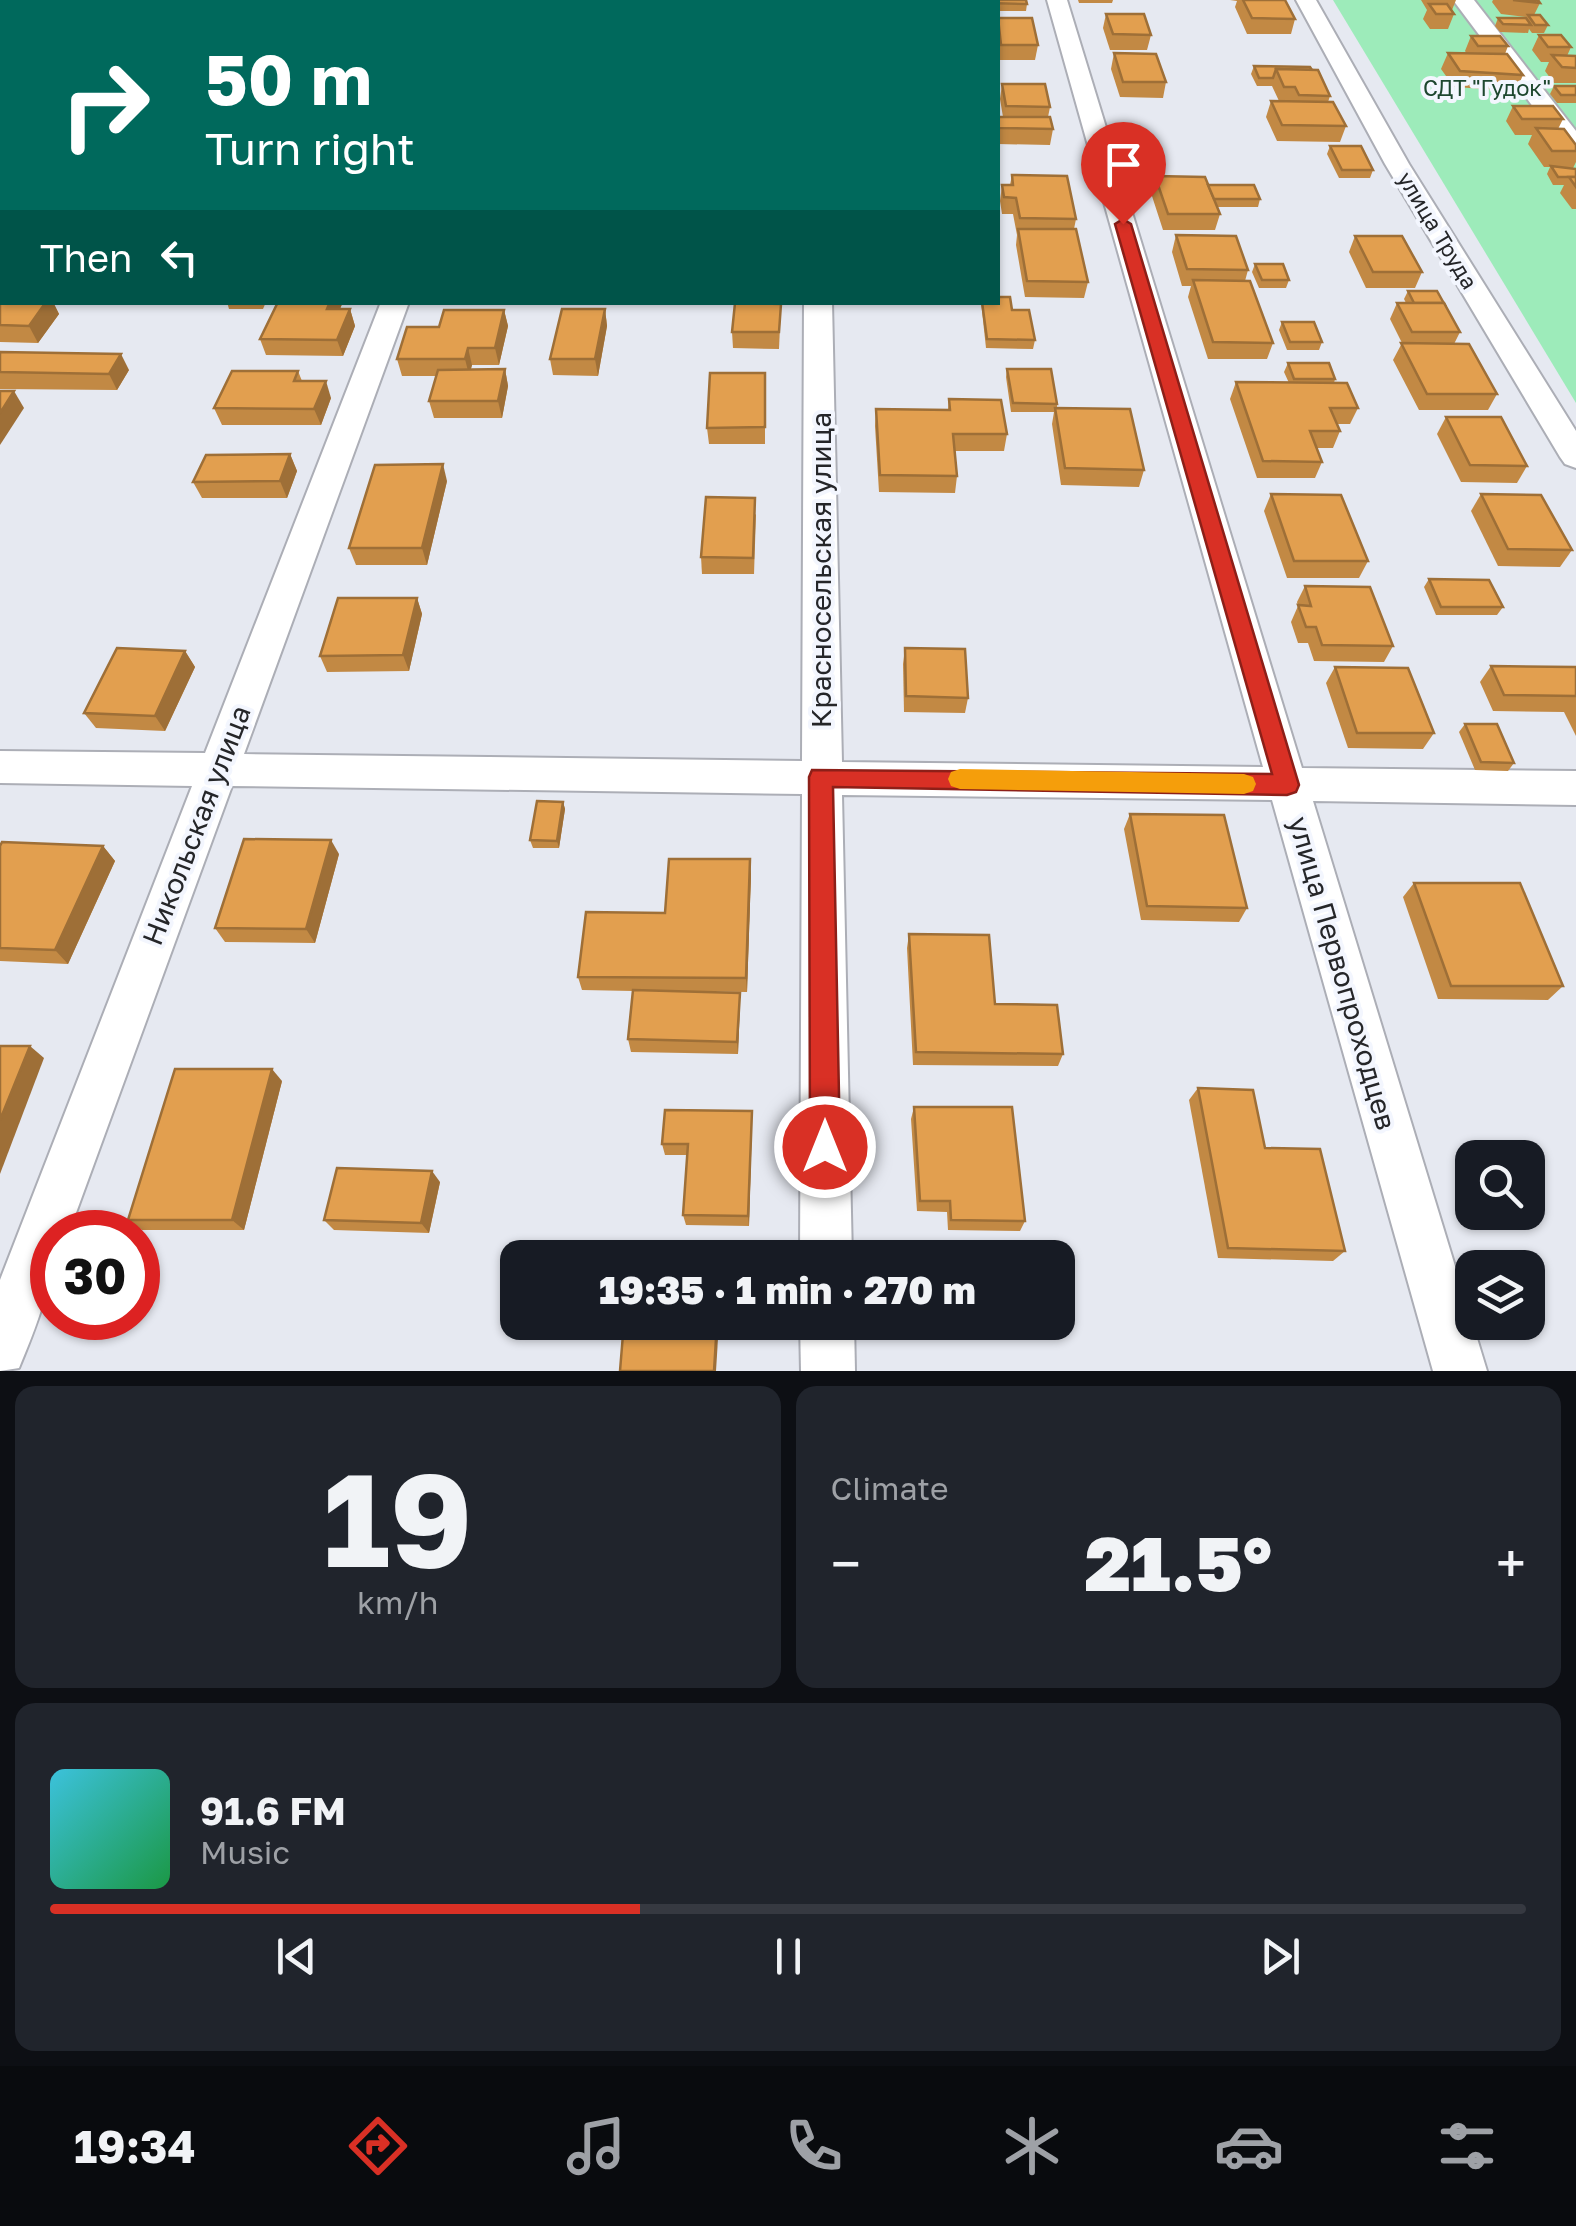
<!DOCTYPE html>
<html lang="en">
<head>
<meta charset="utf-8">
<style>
  :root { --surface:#171b24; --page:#20242c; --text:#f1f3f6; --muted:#9ea1a6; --line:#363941; --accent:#d93025 }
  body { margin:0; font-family:"Golos Text",sans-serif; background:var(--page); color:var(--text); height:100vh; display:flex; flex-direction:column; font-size:38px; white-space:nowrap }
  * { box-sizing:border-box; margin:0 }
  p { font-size:32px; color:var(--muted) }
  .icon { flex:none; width:55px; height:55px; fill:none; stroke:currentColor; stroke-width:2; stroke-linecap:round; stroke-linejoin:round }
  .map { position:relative; height:1371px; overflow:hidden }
  .panel { display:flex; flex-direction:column; gap:15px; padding:15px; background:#0d0f14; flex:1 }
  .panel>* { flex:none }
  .top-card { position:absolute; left:0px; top:0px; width:1000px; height:305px; box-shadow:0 2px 8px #0004; background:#00695c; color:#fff; overflow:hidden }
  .fabs { position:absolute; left:1455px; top:1140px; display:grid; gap:20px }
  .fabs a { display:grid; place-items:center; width:90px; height:90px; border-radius:20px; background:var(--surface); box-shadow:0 2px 8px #0004; font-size:50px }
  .speed { position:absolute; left:30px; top:1210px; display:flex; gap:20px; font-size:50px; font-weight:700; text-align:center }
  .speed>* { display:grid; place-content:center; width:130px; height:130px; border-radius:50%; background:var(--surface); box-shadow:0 2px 8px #0004; line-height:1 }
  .speed .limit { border:15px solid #d22; background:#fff; color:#111 }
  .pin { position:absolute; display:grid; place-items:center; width:85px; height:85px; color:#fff; margin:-102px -42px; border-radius:50% 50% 50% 0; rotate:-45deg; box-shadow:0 0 10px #0007 }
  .pin .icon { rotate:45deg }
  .me { position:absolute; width:110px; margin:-55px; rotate:0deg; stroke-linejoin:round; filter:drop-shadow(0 0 8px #0008) }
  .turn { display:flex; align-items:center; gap:35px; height:210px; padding:0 40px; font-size:45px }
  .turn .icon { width:130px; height:130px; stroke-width:2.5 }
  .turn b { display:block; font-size:70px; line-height:85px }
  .then { display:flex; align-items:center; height:95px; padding:0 40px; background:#0003; gap:20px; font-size:38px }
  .big { font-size:75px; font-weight:800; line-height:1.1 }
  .panel .tile { flex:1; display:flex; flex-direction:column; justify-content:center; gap:15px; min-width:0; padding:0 35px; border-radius:20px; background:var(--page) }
  .panel .dial { align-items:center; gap:0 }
  .dial b { font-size:130px; line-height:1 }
  .song { display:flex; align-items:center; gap:30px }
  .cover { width:120px; height:120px; border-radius:15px; background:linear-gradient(135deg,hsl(190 70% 55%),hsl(140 70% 35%)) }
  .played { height:10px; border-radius:5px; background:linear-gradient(90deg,var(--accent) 40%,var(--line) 40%) }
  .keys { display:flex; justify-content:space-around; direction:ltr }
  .heat { display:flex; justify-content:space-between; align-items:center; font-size:55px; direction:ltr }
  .panel .tiles { flex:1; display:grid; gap:15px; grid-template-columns:1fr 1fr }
  .tile:last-child { grid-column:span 2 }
  .trip { position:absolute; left:500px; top:1240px; width:575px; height:100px; border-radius:20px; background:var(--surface); box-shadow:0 2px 8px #0004; font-weight:800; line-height:100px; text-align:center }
  .tab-bar { display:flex; height:160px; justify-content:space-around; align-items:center; background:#090b0e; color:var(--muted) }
  .tab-bar .icon { width:70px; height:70px }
  .tab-bar .on { color:var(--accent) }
  .tab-bar b { font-size:45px; color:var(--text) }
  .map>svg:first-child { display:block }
  .green { fill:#9debba }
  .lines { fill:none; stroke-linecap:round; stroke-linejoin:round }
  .minor-casing { stroke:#acaeb6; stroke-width:4 }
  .minor { fill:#fff; fill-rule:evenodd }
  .wall { fill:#c28944 }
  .shaded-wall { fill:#9e6f37 }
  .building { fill:#e29f4f; stroke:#9e6f37; stroke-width:2.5 }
  .route { fill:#d93025; stroke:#8d1f18; stroke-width:2.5 }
  .slow { fill:#f59e0b }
  .labels { text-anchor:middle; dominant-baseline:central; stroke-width:8; stroke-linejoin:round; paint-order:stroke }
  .far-park-label { font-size:22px; fill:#1e472f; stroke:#f3f6fe }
  .far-street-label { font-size:22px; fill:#252629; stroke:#f3f6fe }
  .street-label { font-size:28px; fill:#252629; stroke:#f3f6fe }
</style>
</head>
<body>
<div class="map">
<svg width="1576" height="1371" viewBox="0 0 1576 1371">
  <rect width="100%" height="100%" fill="#e6e9f1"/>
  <path class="green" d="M1333,0H1576V403Z"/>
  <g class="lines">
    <g class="minor-casing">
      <g id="minor">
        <rect x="807" y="0" width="20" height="2"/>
        <path d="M1047,0H1067L1302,768L1576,771V805L1313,801L1487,1371H1433L1272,800L842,795L852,1258H800L802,794L232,786L69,1232H52C52,1288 40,1317 19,1368L0,1371V1280L192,786L0,783V751L205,753L381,302H409L244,754L802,761L804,302H832L842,762L1263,767Z"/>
        <path d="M1296,0H1316L1409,164L1576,431V468L1565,464L1560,457L1385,164Z"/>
        <path d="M1453,0H1474L1576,131V154L1567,152Z"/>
        <path d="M800,1322H854L855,1371H801Z"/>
      </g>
    </g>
    <use href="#minor" class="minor"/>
  </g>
  <g class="wall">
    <path d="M948,0H1026L1027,4L1026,11H998V2H948Z"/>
    <path d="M1078,0H1113L1112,3H1079Z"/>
    <path d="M1230,0H1285L1295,19L1291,34H1247L1235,7L1237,1Z"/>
    <path d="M1421,0H1456L1452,10L1454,14L1448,29H1430L1423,19L1427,10Z"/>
    <path d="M1493,0H1538L1540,3L1534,15L1548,25L1544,33H1532L1529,29L1528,33L1500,32L1495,26L1498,18L1526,19L1527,17L1501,14L1492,2Z"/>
    <path d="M1106,14L1151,35L1147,50H1110L1103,28Z"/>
    <path d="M998,18L1038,45L1035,60H999Z"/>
    <path d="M1539,35L1571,47L1567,56H1576V83H1554L1545,71L1549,62H1541L1532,50Z"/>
    <path d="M1471,36L1508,46L1505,54L1523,75L1516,91L1454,87L1441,69L1448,53L1467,54L1465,51Z"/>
    <path d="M1114,53L1166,82L1163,98L1120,97L1111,69Z"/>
    <path d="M1254,66L1310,67L1330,96L1328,102L1346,126L1340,142L1277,141L1266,117L1271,101H1279L1272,86H1257L1251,74Z"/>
    <path d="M1002,84L1050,107L1048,117L1053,129L1050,145L998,144V117H1003L1000,99Z"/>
    <path d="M1554,86H1576V103H1557L1550,94Z"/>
    <path d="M1513,106L1563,119L1558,129L1576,145V162L1573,168L1564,167L1576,169V209H1572L1560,193L1564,185H1553L1547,174L1550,167H1544L1528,144L1532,135H1515L1506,121Z"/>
    <rect x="0" y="131" width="2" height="46"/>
    <path d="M1330,146L1373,170L1370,178H1339L1327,154Z"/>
    <path d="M1012,175L1076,219L1074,229L1088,282L1084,298L1025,297L1016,245L1017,235L1013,214H1002L1000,201L1002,185H1010Z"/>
    <path d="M1155,176L1208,185L1260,199L1258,207H1217L1220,214L1215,230H1163L1151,193Z"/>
    <path d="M1176,235L1248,270L1245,281L1273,343L1267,359H1208L1188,297L1191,286H1182L1172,252Z"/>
    <path d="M1355,236L1422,272L1415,288H1366L1349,252Z"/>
    <path d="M1255,264L1289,280L1286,288H1259L1252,272Z"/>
    <path d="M1408,291L1460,332L1454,344L1497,394L1488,410H1419L1393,360L1402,343L1390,319L1397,303H1406L1404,299Z"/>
    <path d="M0,300L2,302H53L59,314L38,343L0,342Z"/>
    <path d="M227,302H266L263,309H229Z"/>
    <path d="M981,302H998L1012,310L1035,340L1033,349L986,348Z"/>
    <path d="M342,304L340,309H350L355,326L343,356L266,355L260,339Z"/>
    <path d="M781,304L779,349L733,348L732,332Z"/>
    <path d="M605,309L607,326L598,376L553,375L550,359Z"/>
    <path d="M504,310L508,326L499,365H472L471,369H505L508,386L502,418H434L429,401L436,376H402L397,359L439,327Z"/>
    <path d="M1282,322L1322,342L1319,350H1287L1279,330Z"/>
    <path d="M0,352L129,370L117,390L0,389Z"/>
    <path d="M1288,363L1335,379L1334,383L1358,408L1350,424H1337L1340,431L1333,448H1317L1322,462L1315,478H1257L1230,399L1236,382L1289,383L1284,372Z"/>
    <path d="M1007,369L1057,404V408L1144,470L1139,487L1061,485L1052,424L1054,412H1011L1006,377Z"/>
    <path d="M298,371L302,381L331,398L321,425H222L214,408Z"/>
    <path d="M765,373V444H709L707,428Z"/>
    <path d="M949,399L1007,434L1004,451H955L957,476L955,493L879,492L875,426L876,409L948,410Z"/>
    <path d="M1446,417L1527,466L1517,483L1461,482L1437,434Z"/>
    <path d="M290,454L297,471L287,498H202L193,482Z"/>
    <path d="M447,481L427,565H356L349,548Z"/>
    <path d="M1271,494L1368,561L1359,578H1287L1264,511Z"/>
    <path d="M1481,494L1572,550L1560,567L1498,566L1471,511Z"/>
    <path d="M756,514L754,574H702L701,557Z"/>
    <path d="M1429,579L1503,607L1497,615H1436L1424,587Z"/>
    <path d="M1305,586L1393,646L1384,662L1314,661L1308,643H1298L1291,622L1298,606L1297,602Z"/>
    <path d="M417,598L422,614L409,671L327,672L320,656Z"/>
    <path d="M905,648L968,698L965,713L904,712L903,664Z"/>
    <path d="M185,651L195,667L165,731L96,728L84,713Z"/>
    <path d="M1491,666L1576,667V736L1564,712L1493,711L1480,682Z"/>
    <path d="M1335,667L1434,733L1423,749L1348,748L1326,683Z"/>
    <path d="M1465,724L1514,763L1508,771L1475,770L1459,732Z"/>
    <path d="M563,802L565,809L559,848H533L530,840Z"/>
    <path d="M1130,814L1247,908L1239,922L1141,920L1124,829Z"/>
    <path d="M0,846H103L115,861L68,964L0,961Z"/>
    <path d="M339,854L315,943L225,942L215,928Z"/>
    <path d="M751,874L747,992L654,991L740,993L738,1054L631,1052L628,1039L633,991L582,990L578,977L665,913Z"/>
    <path d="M1414,883L1563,986L1548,1000L1438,999L1403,897Z"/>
    <path d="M909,934L995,1004L1063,1054L1058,1066L913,1065L907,948Z"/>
    <path d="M282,1081L244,1230H142L128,1220Z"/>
    <path d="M1198,1088L1265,1148L1345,1251L1333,1261L1218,1258L1189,1100Z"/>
    <path d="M914,1107L1025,1221L1020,1231L948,1230L947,1212L917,1211L911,1119Z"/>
    <path d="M752,1111L749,1226L686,1225L683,1215L687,1155H665L662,1144Z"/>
    <path d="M440,1182L429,1233L334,1230L324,1220Z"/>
  </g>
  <g class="shaded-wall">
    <path d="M274,0H288L286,2H272Z"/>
    <path d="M2,183V197L0,200V186Z"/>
    <path d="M46,302H53L59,314L38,343L29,326Z"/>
    <path d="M330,302H342V304L333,326L327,309Z"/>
    <path d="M350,309L355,326L343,356L337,340Z"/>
    <path d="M605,309L607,326L598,376L595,359Z"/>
    <path d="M504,310L508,326L499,365L495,348Z"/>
    <path d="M468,348L472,365L469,375L465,359Z"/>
    <path d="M121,354L129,370L117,390L109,374Z"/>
    <path d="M505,369L508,386L502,418L498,401Z"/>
    <path d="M326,381L331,398L321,425L314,409Z"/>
    <path d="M14,391L24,408L0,445V413Z"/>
    <path d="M290,454L297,471L287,498L280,481Z"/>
    <path d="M443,464L447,481L427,565L422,548Z"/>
    <path d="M417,598L422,614L409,671L403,655Z"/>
    <path d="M185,651L195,667L165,731L155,716Z"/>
    <path d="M563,802L565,809L559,848L557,841Z"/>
    <path d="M331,840L339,854L315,943L306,929Z"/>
    <path d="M103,846L115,861L68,964L55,950Z"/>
    <path d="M750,859L751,874L747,992L746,978Z"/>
    <path d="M740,993V1006L738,1054L737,1042Z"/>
    <path d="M30,1046L44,1058L0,1174V1120Z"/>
    <path d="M272,1069L282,1081L244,1230L232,1220Z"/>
    <path d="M752,1111V1123L749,1226L748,1216Z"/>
    <path d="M432,1171L440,1182L429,1233L421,1223Z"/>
    <path d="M717,1322H719L716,1371H714Z"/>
  </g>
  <g class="building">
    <path d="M73,0H164L162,2H71Z"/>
    <path d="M225,0H274L272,2H223Z"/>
    <path d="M542,0H603L602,2H541Z"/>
    <rect x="740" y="0" width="34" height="2"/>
    <rect x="856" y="0" width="40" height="2"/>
    <path d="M949,0H1026L1027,4L949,2Z"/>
    <path d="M1243,0H1285L1295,19L1252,18Z"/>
    <path d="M1513,0H1538L1540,3Z"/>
    <path d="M1429,4H1447L1454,14H1436Z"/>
    <path d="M1106,14H1144L1151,35L1113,34Z"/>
    <path d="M1528,15H1540L1548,25H1535Z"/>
    <path d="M998,18H1032L1038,45H1001Z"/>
    <path d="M1498,18H1526L1531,25L1503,24Z"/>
    <path d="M1539,35H1561L1571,47H1548Z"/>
    <path d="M1471,36H1500L1508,46H1478Z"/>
    <path d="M1114,53L1156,54L1166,82H1123Z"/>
    <path d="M1448,53L1507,54L1523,75L1460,71Z"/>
    <path d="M1552,55L1576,56V68L1562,67Z"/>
    <path d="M1254,66L1310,67L1312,70L1276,69L1273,78H1259Z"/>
    <path d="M1276,69L1318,70L1330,96L1299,95L1295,87H1284Z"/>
    <path d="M1002,84H1045L1050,107L1006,106Z"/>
    <path d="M1554,86H1576V95H1561Z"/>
    <path d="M1271,101L1333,102L1346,126L1282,125Z"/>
    <path d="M1513,106H1553L1563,119H1522Z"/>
    <path d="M998,117H1050L1053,129L998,128Z"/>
    <path d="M1536,128L1564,129L1576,145V151H1552Z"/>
    <rect x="0" y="131" width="2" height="30"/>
    <path d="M1330,146H1361L1373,170H1342Z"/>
    <path d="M1551,166L1576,169V177H1558Z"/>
    <path d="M1012,175L1067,176L1076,219L1020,218L1016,198L1004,197L1002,185H1013Z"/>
    <path d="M1155,176L1205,177L1220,214H1168Z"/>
    <path d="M1569,177H1576V187Z"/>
    <path d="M1208,185H1254L1260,199H1214Z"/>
    <path d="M1018,229H1076L1088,282L1027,281Z"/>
    <path d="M1176,235L1236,236L1248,270L1187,269Z"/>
    <path d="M1355,236H1402L1422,272H1373Z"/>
    <path d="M1255,264H1283L1289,280H1262Z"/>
    <path d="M1193,280L1250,281L1273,343L1213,342Z"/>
    <path d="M1408,291H1437L1446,307L1444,303H1414Z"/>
    <path d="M2,296V302H46L29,326L0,325V300Z"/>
    <path d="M998,297H1010L1012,310H1029L1035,340L987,339L982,302H998Z"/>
    <path d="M278,302H330L327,309H350L337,340L260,339Z"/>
    <path d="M735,303L781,304L779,332H732Z"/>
    <path d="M1397,303H1444L1460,332H1412Z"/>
    <path d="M562,309H605L595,359H550Z"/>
    <path d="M444,310H504L495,348H468L465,359H397L407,327H439Z"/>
    <path d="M1282,322H1314L1322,342H1290Z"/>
    <path d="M1401,343L1469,344L1497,394H1427Z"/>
    <path d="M0,352L121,354L109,374L0,372Z"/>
    <path d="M1288,363H1329L1335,379H1294Z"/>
    <path d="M505,369L498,401H429L438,370Z"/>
    <path d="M1007,369H1051L1057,404L1013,403Z"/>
    <path d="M232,371H298L294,381H326L314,409L214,408Z"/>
    <path d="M710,373H765V427L707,428Z"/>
    <path d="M1236,382L1347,383L1358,408H1330L1340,431H1310L1322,462L1263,461Z"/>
    <path d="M0,391H14L0,413Z"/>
    <path d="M949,399L1001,400L1007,434H953L957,476L880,475L876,409L950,410Z"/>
    <path d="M1055,408L1130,409L1144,470L1065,468Z"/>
    <path d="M1446,417H1501L1527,466L1470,465Z"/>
    <path d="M290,454L280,481L193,482L206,455Z"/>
    <path d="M443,464L422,548H349L375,465Z"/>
    <path d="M1271,494L1341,495L1368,561H1294Z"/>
    <path d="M1481,494L1541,495L1572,550L1508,549Z"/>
    <path d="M706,497L755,498L753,558L701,557Z"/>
    <path d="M1429,579L1489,580L1503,607H1441Z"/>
    <path d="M1305,586L1370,587L1393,646L1322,645L1316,627H1306L1298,605L1311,606Z"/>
    <path d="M338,598H417L403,655L320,656Z"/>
    <path d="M117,648L185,651L155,716L84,713Z"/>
    <path d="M905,648L965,649L968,698L906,696Z"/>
    <path d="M1491,666L1576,667V696L1504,695Z"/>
    <path d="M1335,667L1408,668L1434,733H1357Z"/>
    <path d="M1465,724H1497L1514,763L1481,762Z"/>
    <path d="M537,801L563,802L557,841L530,840Z"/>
    <path d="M1130,814L1224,815L1247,908L1147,906Z"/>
    <path d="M244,839L331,840L306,929L215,928Z"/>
    <path d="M2,842L103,846L55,950L0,948V846Z"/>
    <path d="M669,859H750L746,978L578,977L586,912L665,913Z"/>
    <path d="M1414,883H1520L1563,986H1451Z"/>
    <path d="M909,934L989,935L995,1004L1057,1005L1063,1054L916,1052Z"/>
    <path d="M633,990L740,993L737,1042L628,1039Z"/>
    <path d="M0,1046H30L0,1120Z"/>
    <path d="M175,1069H272L232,1220H128Z"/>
    <path d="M1198,1088L1253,1090L1265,1148L1320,1149L1345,1251L1228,1248Z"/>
    <path d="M914,1107H1012L1025,1221L951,1220L950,1201H920Z"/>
    <path d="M665,1110L752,1111L748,1216L683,1215L688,1144H662Z"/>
    <path d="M337,1168L432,1171L421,1223L324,1220Z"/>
    <path d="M624,1322H717L714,1371H620Z"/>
  </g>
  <path class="route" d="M1123,219L1131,224L1299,785L1296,792L1287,795L833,787L840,1147L835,1157L825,1162L815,1157L810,1147L809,777L812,770L1272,774L1115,224Z"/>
  <path class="slow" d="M960,769L1244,774L1253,777L1256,784L1253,791L1244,794L960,789L951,786L948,779L951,772Z"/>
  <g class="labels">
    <g class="far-park-label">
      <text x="1487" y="87">СДТ "Гудок"</text>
    </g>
    <g class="far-street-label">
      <text transform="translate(1438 230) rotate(59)">улица Труда</text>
    </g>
    <g class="street-label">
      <text transform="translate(820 570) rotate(-90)">Красносельская улица</text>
      <text transform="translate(196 825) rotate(-69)">Никольская улица</text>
      <text transform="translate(1343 973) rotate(74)">улица Первопроходцев</text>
    </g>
  </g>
</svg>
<div class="fabs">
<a><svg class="icon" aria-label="search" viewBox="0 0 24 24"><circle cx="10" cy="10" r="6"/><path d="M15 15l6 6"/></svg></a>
<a><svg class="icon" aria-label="layers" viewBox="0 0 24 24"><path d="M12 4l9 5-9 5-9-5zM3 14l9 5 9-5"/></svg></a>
</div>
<div class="speed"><div class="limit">30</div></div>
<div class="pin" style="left:1123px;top:224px;background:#d93025"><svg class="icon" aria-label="arrive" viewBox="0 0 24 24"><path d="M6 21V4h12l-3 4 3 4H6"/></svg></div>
<svg class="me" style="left:825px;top:1147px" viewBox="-20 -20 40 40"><circle r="17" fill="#d93025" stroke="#fff" stroke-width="3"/><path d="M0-11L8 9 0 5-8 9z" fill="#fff"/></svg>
<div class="trip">19:35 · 1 min · 270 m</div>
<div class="top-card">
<div class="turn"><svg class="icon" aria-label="right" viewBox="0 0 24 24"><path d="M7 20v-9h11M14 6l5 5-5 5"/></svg><div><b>50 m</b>Turn right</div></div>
<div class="then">Then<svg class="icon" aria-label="left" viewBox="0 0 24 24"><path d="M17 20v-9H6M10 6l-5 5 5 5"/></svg></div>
</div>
</div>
<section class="panel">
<div class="tiles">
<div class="tile dial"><b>19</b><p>km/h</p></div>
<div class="tile"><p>Climate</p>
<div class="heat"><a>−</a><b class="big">21.5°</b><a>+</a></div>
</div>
<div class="tile">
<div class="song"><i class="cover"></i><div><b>91.6 FM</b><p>Music</p></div></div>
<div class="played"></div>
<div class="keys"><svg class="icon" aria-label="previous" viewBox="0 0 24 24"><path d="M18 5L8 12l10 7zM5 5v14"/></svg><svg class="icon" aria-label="pause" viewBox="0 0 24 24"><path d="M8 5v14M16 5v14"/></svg><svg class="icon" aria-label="next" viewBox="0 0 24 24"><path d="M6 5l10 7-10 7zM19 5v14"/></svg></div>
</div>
</div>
</section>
<nav class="tab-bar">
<b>19:34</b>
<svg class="icon on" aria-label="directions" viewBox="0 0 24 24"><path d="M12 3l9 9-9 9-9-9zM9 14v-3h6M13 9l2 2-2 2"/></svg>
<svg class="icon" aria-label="music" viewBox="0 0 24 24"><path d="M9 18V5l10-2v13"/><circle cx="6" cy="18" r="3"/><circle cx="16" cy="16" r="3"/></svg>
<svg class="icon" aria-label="phone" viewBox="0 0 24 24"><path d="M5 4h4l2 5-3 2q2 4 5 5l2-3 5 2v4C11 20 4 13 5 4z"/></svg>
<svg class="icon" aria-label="climate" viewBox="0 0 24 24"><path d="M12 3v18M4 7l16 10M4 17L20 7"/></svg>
<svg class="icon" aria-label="car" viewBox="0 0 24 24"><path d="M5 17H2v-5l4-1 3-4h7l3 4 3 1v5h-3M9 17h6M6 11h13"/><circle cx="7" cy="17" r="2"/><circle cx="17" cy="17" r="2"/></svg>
<svg class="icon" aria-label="filters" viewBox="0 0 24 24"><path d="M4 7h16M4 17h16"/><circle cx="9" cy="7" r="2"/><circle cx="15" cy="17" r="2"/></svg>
</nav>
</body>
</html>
